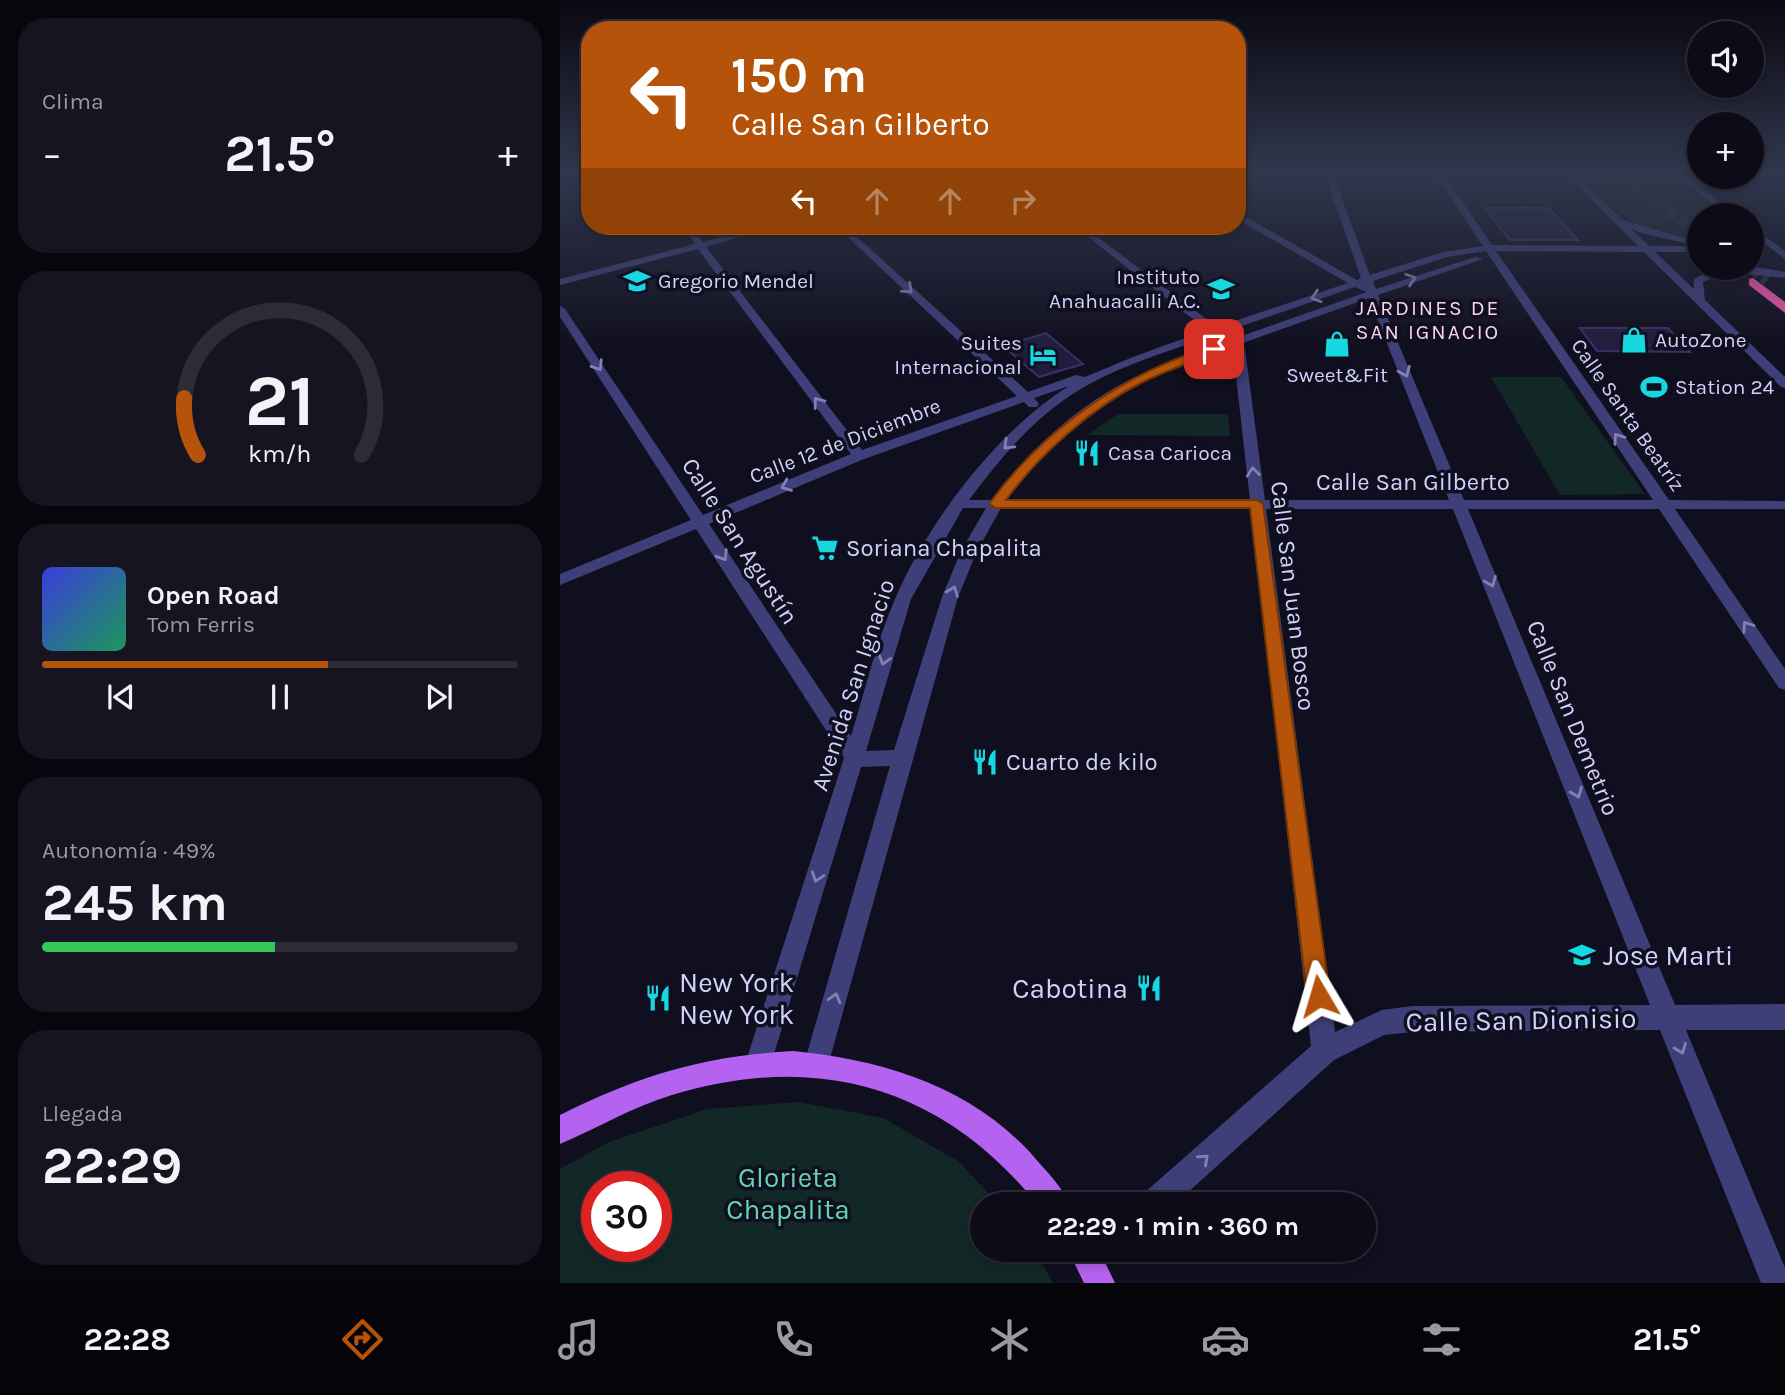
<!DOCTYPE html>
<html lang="es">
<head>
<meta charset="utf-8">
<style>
  :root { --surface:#0c0b17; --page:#151420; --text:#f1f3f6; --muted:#9a9ba1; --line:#2c2b36; --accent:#b45309 }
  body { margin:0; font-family:Karla,sans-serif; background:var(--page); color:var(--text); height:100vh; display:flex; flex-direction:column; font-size:26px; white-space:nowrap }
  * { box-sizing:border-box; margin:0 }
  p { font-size:23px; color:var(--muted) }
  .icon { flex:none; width:38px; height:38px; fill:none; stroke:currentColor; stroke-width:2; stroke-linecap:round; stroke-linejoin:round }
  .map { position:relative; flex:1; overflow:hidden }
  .sheet { display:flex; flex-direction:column; gap:18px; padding:18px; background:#07060d; width:560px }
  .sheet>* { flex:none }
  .hud { position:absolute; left:21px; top:21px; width:665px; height:214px; border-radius:28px; box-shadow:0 4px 10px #0003,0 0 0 2px var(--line); background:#b45309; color:#fff; overflow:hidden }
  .tools { position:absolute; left:1127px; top:21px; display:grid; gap:14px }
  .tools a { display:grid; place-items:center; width:77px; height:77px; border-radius:50%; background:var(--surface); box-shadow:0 4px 10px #0003,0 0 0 2px var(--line); font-size:35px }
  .speed { position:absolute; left:21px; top:1171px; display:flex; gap:14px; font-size:35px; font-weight:700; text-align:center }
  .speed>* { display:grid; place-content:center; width:91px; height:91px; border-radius:50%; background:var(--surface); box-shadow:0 4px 10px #0003,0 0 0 2px var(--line); line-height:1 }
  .speed .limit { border:10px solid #d22; background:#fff; color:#111 }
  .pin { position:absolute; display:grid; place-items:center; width:60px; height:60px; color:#fff; margin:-30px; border-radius:14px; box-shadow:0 4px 10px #0006 }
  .me { position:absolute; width:77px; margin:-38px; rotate:353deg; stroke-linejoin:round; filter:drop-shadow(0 0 5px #0008) }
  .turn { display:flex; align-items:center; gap:24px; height:147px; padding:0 35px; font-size:32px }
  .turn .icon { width:91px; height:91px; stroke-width:2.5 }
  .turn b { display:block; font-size:49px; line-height:60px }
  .lanes { display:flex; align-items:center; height:66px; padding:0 35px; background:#0003; justify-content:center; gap:35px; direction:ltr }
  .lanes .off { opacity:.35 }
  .big { font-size:52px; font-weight:700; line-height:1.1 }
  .sheet .card { flex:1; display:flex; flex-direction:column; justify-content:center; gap:10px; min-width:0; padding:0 24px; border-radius:28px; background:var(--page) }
  .sheet .dial { align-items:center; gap:0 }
  .dial svg { height:182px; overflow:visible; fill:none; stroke:var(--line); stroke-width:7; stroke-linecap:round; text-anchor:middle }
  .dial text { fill:var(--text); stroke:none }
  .song { display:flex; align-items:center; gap:21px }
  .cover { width:84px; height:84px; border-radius:10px; background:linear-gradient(135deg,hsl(240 70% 55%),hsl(150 70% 35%)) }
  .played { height:7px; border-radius:4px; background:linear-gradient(90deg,var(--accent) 60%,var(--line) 60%) }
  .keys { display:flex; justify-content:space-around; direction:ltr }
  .heat { display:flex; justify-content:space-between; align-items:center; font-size:38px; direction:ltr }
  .charge { height:10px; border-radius:5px; background:linear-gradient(90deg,#34c759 49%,var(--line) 0) }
  .trip { position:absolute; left:410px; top:1192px; width:406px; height:70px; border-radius:35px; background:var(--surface); box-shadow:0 4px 10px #0003,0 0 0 2px var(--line); font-weight:700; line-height:70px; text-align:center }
  .menu { display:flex; height:112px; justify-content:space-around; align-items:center; background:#050409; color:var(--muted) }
  .menu .icon { width:49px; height:49px }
  .menu .selected { color:var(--accent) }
  .menu b { font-size:32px; color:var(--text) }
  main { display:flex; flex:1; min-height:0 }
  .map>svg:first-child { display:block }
  .green { fill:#122826; fill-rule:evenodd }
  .building { fill:#211d3e; stroke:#393167; stroke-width:2 }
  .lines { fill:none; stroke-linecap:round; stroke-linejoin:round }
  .highway-tunnel { stroke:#2d2c40; stroke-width:10; stroke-dasharray:10 5; stroke-linecap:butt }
  .minor { fill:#3e3f79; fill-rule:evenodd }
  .major { fill:#b363ef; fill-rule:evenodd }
  .highway { fill:#ee58a8; fill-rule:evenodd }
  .oneway { stroke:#8181b3 }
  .route { fill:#b45309; stroke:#753606; stroke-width:2 }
  .labels { text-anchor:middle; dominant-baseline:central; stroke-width:7; stroke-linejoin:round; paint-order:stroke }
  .far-poi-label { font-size:21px; fill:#d3d1fa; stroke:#100f1f; text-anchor:start }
  .far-neighbourhood-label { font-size:21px; letter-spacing:2px; fill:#fad3ee; stroke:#100f1f }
  .far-street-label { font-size:21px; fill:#d3d1fa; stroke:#100f1f }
  .street-label { font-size:24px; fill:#d3d1fa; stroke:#100f1f }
  .poi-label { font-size:24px; fill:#d3d1fa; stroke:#100f1f; text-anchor:start }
  .near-poi-label { font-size:28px; fill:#d3d1fa; stroke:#100f1f; text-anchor:start }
  .near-street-label { font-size:28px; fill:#d3d1fa; stroke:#100f1f }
  .near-park-label { font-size:28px; fill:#65d2b1; stroke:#100f1f }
</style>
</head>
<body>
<main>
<section class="sheet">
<div class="card"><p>Clima</p>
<div class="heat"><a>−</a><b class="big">21.5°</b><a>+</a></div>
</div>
<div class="card dial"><svg viewBox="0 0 100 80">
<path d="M14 69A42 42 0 1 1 86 69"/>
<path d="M14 69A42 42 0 0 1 8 44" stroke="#b45309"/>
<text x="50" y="56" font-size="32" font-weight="700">21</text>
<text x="50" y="72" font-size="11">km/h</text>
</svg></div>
<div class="card">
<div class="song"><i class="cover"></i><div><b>Open Road</b><p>Tom Ferris</p></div></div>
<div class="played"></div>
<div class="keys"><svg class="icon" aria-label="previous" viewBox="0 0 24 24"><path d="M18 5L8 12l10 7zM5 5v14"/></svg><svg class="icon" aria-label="pause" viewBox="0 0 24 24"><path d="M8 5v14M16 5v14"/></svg><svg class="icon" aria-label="next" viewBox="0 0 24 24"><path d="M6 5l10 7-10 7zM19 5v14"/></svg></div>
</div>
<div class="card"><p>Autonomía · 49%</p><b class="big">245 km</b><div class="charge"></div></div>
<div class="card"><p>Llegada</p><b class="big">22:29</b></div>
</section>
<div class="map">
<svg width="1225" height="1283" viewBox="0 0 1225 1283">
  <rect width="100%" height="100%" fill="#100f1f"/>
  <g class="green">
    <path d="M1016,171H1103L1159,215H1139V238C1079,241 1056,209 1016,171Z"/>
    <path d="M931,377H1001L1085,494L1000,495Z"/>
    <path d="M558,414H668L670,436L527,435Z"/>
    <path d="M239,1102L323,1118L398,1161L439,1204H422V1250H475L493,1283H0V1169L49,1142L147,1109ZM96,1186V1246H37V1186Z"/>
  </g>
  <g class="building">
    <path d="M924,208H989L1018,240H950Z"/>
    <path d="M1020,328H1108L1130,352L1037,351Z"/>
    <path d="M486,333L523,364L479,377L443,346Z"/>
  </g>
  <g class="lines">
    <g class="highway-tunnel">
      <path d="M1062,171L1139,237"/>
      <path d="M1191,268L1207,281"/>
    </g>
    <g class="minor">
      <path d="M764,171H772L810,275L883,252L923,246L873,171H881L932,245L1078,246L1003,171H1011L1063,220L1130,240L1125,243L1081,233L1070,228L1089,246H1139V252H1095L1134,289V279C1161,261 1195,266 1225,272V278L1168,272L1143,282L1145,300L1225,377V388L1221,387L1084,252L936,251L1109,500L1225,501V509H1115L1225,669V690L1219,688L1099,509H908L1115,1005L1225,1004V1030H1126L1225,1268V1283H1201L1100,1030L852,1032L824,1035L774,1060L615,1204H579L583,1194L751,1046L691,509L441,508L417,551L398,597L266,1073L257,1077L248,1073L244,1064L330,766L301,767L211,1064L207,1073L198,1077L189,1073L185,1064L284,758L136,529L0,585V574L131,520L0,317V306L5,309L143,515L291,454L138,249L0,285V279L135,244L122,226H130L143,242L204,226H218L146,247L302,450L457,396L276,226H285L468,392L516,375L525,377L573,357L647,330L514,226H523L657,327L788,283L677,219V212L797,280L801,278ZM926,251L1093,500H904L818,295L923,259L915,257L816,289L813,281L887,257ZM795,287L807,292L673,339L664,332ZM809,298L889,500H705L685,349L680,344ZM654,335L664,343C634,354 602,364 573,378C518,405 468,451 432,500H409C436,464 465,428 501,402C546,369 602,354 654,335ZM671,348L673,350L690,500H447C481,453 529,412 580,384C608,369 641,360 671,348ZM509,386C438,430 367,523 335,599C316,642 305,691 291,736L149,524L304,459L464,402L469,407H477L479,404L474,398ZM403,508H426L401,551L382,597L334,750L306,751L351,599ZM706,509H893L1090,1005L852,1006L822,1010L775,1032Z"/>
      <path d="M1110,171H1119L1176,215H1167Z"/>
      <path d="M1192,227L1225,251V259L1192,234Z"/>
    </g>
    <g class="major">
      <path d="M233,1051C327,1060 419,1089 481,1165C492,1177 503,1189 509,1204H477C382,1086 256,1051 112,1095C72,1107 38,1128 0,1144V1115C80,1075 143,1056 233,1051Z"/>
      <path d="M508,1250H539L555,1283H524Z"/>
    </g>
    <path class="highway" d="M1193,278L1225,302V313L1189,285V279Z"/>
  </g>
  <defs><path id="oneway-chevron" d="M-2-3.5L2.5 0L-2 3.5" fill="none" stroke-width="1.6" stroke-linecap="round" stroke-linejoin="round" transform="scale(1.75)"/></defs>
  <g class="oneway">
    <use href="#oneway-chevron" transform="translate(851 279) rotate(-18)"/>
    <use href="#oneway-chevron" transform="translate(348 289) rotate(43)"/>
    <use href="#oneway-chevron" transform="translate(756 297) rotate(162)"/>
    <use href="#oneway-chevron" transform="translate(38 366) rotate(57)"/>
    <use href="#oneway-chevron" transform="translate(845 372) rotate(67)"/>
    <use href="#oneway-chevron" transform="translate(258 402) rotate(-127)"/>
    <use href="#oneway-chevron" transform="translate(1058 438) rotate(-125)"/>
    <use href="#oneway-chevron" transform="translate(448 445) rotate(135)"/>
    <use href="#oneway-chevron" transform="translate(693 472) rotate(-96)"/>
    <use href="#oneway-chevron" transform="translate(226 486) rotate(158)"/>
    <use href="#oneway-chevron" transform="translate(163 556) rotate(57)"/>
    <use href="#oneway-chevron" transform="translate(931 582) rotate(68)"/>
    <use href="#oneway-chevron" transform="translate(393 591) rotate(-69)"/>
    <use href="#oneway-chevron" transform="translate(1187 626) rotate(-124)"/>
    <use href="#oneway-chevron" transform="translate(324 660) rotate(107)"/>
    <use href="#oneway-chevron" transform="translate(1017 793) rotate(68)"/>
    <use href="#oneway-chevron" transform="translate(257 877) rotate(108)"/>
    <use href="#oneway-chevron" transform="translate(275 998) rotate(-74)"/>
    <use href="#oneway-chevron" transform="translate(1121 1049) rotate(68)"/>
    <use href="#oneway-chevron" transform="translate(644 1159) rotate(-42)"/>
  </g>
  <linearGradient id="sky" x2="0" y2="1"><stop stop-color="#090811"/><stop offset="0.49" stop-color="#31374d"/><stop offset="1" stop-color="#31374d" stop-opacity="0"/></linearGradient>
  <rect width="1225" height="350" fill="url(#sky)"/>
  <path class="route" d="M654,346L657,347V352C633,362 607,370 583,382C532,407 479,455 446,500H697L703,504L770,996L767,1004L759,1007L751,1004L747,996L690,508H436L429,504C483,429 565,372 654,346Z"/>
  <defs>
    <g id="university-bare" transform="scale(2.1)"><path d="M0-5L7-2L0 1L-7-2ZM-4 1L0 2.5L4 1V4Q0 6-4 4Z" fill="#17d7e0" stroke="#100f1f" stroke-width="2.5" paint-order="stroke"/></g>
    <g id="school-bare" transform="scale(2.1)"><path d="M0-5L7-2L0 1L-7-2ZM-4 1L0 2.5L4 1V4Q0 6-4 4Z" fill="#17d7e0" stroke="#100f1f" stroke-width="2.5" paint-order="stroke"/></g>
    <g id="shop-bare" transform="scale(2.1)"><path d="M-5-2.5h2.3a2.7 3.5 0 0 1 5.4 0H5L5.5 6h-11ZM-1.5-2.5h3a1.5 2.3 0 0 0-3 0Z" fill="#17d7e0" stroke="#100f1f" stroke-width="2.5" paint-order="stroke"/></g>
    <g id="hotel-bare" transform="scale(2.1)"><path d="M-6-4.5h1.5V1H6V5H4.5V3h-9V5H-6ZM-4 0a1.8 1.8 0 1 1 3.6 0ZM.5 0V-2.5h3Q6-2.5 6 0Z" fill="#17d7e0" stroke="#100f1f" stroke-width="2.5" paint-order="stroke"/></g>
    <g id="stadium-bare" transform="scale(2.1)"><path d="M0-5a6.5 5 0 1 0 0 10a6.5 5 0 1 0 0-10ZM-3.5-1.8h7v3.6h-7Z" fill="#17d7e0" stroke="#100f1f" stroke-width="2.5" paint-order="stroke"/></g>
    <g id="restaurant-bare" transform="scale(2.1)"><path d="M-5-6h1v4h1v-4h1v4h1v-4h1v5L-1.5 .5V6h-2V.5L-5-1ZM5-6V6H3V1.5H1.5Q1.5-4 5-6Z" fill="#17d7e0" stroke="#100f1f" stroke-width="2.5" paint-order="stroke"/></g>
    <g id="supermarket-bare" transform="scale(2.1)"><path d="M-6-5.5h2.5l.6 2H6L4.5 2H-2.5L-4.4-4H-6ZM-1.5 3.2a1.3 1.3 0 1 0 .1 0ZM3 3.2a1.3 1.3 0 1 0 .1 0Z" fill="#17d7e0" stroke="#100f1f" stroke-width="2.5" paint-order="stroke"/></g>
  </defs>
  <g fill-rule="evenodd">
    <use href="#university-bare" x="77" y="281"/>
    <use href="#school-bare" x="661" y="289"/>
    <use href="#shop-bare" x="1074" y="340"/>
    <use href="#shop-bare" x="777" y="344"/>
    <use href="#hotel-bare" x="483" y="355"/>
    <use href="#stadium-bare" x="1094" y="387"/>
    <use href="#restaurant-bare" x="527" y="453"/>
    <use href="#supermarket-bare" x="265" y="548"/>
    <use href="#restaurant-bare" x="425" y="762"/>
    <use href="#school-bare" x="1022" y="955"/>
    <use href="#restaurant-bare" x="589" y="988"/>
    <use href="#restaurant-bare" x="98" y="998"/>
  </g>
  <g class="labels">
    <g class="far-poi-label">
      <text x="640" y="277" text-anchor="end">Instituto<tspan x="640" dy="24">Anahuacalli A.C.</tspan></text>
      <text x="98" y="281">Gregorio Mendel</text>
      <text x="1095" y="340">AutoZone</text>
      <text x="462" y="343" text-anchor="end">Suites<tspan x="462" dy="24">Internacional</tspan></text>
      <text x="777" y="375" text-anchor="middle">Sweet&amp;Fit</text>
      <text x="1115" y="387">Station 24</text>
      <text x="548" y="453">Casa Carioca</text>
    </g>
    <g class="far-neighbourhood-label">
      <text x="868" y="308">JARDINES DE<tspan x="868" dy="24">SAN IGNACIO</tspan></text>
    </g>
    <g class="far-street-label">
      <text transform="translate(1068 415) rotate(55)">Calle Santa Beatríz</text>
      <text transform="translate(285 441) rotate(-21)">Calle 12 de Diciembre</text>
    </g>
    <g class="street-label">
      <text x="853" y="482">Calle San Gilberto</text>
      <text transform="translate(180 541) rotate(57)">Calle San Agustín</text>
      <text transform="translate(733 596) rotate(83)">Calle San Juan Bosco</text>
      <text transform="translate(293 685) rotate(-72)">Avenida San Ignacio</text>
      <text transform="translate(1013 718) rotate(68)">Calle San Demetrio</text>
    </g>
    <g class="poi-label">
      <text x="286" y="548">Soriana Chapalita</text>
      <text x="446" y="762">Cuarto de kilo</text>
    </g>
    <g class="near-poi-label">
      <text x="1043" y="955">Jose Marti</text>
      <text x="119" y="982">New York<tspan x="119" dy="32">New York</tspan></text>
      <text x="568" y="988" text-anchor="end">Cabotina</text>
    </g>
    <g class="near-street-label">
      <text transform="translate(961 1020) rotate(-1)">Calle San Dionisio</text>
    </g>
    <g class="near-park-label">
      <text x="228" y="1177">Glorieta<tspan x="228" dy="32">Chapalita</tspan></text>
    </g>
  </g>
</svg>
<div class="tools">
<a><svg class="icon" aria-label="sound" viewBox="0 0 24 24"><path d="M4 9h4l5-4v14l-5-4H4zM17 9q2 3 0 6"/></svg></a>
<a>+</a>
<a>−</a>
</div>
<div class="speed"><div class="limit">30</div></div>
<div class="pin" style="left:654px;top:349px;background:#d93025"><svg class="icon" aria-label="arrive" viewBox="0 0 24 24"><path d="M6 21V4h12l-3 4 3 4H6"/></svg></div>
<svg class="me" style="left:759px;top:996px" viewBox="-20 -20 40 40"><path d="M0-17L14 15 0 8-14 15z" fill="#b45309" stroke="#fff" stroke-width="4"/></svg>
<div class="trip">22:29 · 1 min · 360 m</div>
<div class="hud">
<div class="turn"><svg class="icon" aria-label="left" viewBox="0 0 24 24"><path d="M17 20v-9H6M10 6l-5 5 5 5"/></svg><div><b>150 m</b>Calle San Gilberto</div></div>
<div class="lanes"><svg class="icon" aria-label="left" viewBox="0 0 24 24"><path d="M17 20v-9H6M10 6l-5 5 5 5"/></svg><svg class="icon off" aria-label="ahead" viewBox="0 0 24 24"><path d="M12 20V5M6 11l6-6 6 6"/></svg><svg class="icon off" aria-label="ahead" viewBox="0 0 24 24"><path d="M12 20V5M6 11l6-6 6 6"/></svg><svg class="icon off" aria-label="right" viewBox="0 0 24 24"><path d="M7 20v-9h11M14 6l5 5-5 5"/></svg></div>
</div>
</div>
</main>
<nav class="menu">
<b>22:28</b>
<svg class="icon selected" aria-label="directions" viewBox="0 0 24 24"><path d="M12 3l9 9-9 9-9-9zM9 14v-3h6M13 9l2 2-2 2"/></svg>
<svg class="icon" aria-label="music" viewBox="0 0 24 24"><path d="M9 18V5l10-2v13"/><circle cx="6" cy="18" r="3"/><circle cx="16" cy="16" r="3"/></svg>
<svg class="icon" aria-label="phone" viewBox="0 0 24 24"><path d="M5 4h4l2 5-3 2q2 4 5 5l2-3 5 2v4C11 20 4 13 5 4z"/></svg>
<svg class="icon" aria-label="climate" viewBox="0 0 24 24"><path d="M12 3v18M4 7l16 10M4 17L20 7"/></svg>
<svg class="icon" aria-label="car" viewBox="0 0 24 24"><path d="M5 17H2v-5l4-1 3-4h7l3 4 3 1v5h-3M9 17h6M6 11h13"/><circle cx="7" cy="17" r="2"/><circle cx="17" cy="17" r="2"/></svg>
<svg class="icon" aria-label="filters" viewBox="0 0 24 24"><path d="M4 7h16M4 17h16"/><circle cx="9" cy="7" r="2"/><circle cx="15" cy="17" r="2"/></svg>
<b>21.5°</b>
</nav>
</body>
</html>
